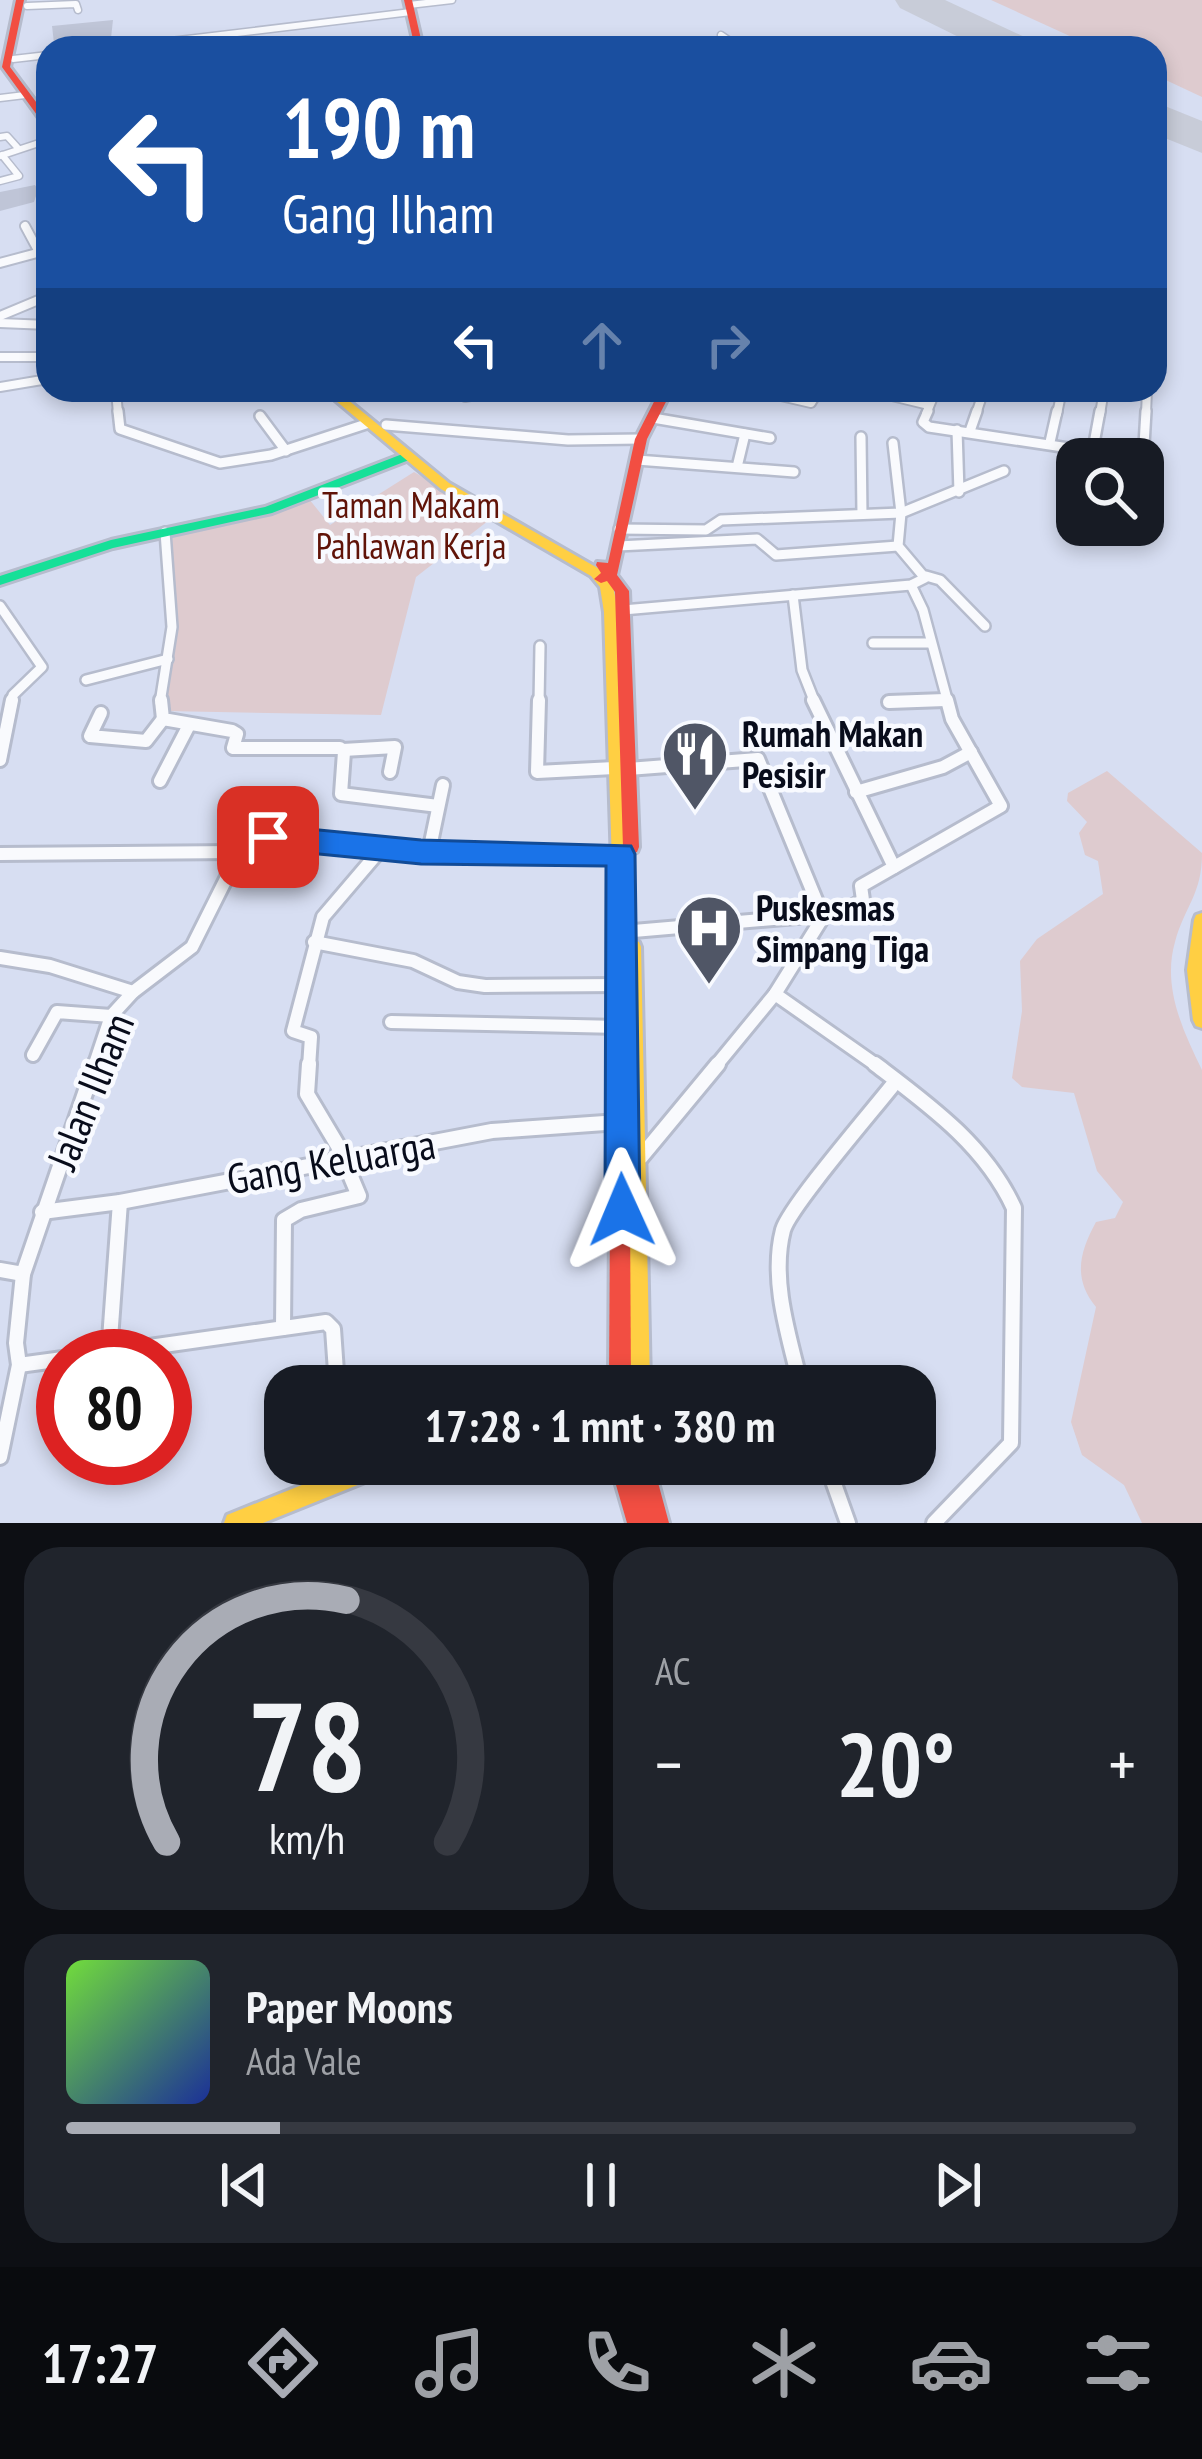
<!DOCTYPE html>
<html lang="id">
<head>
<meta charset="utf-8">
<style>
  :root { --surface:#171b24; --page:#20242c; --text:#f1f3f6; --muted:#9ea1a6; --line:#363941; --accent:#a9acb5 }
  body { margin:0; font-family:"PT Sans Narrow",sans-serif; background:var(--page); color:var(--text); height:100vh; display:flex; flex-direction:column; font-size:45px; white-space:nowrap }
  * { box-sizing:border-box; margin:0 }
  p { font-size:39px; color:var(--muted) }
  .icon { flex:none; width:66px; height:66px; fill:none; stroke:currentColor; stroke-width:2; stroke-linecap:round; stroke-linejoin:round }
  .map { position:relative; height:1523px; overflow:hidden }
  .panel { display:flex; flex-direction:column; gap:24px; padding:24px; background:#0d0f14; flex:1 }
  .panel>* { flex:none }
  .banner { position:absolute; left:36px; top:36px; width:1131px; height:366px; border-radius:36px; box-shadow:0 6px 18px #0003; background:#1a4fa0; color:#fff; overflow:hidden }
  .fabs { position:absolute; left:1056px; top:438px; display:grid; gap:24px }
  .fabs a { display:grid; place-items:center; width:108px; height:108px; border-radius:24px; background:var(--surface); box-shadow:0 6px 18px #0003; font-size:60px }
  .speed { position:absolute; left:36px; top:1329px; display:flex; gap:24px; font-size:60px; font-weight:700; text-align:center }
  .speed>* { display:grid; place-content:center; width:156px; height:156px; border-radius:50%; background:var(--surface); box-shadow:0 6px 18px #0003; line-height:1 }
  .speed .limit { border:18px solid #d22; background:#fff; color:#111 }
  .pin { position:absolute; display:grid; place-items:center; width:102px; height:102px; color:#fff; margin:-51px; border-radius:24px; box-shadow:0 6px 18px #0006 }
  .me { position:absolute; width:132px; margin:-66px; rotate:359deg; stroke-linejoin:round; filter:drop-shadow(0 0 9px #0008) }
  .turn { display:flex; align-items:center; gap:42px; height:252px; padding:0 48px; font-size:54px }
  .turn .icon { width:156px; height:156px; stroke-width:2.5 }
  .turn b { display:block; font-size:84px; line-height:102px }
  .lanes { display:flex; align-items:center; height:114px; padding:0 48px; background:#0003; justify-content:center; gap:60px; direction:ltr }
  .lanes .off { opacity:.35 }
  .big { font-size:90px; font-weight:700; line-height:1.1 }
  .panel .card { flex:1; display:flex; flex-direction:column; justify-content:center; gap:18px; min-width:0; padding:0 42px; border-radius:36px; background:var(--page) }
  .panel .dial { align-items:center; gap:0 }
  .dial svg { height:312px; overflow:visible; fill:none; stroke:var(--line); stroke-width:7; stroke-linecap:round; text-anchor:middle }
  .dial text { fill:var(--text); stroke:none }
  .song { display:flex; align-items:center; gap:36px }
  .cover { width:144px; height:144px; border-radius:18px; background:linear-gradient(135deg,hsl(100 70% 55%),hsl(230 70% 35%)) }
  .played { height:12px; border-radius:6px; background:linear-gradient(90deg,var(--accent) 20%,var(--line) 20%) }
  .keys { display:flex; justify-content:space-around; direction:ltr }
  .heat { display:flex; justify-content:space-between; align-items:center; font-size:66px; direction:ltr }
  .panel .tiles { flex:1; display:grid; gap:24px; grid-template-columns:1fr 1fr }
  .card:last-child { grid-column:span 2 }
  .trip { position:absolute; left:264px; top:1365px; width:672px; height:120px; border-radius:36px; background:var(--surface); box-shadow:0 6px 18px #0003; font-weight:700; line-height:120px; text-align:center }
  .tab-bar { display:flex; height:192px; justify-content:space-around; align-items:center; background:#090b0e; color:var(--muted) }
  .tab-bar .icon { width:84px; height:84px }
  .tab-bar .selected { color:var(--accent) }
  .tab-bar b { font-size:54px; color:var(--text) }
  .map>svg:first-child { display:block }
  .green { fill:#decbcf }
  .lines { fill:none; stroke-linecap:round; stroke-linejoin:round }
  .runway { fill:#c8ccd8; fill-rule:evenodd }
  .building { fill:#bfc5d7 }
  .street-far4-casing { stroke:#b6bccd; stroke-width:9 }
  .street-far3-casing { stroke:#b6bccd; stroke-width:12 }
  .street-far2-casing { stroke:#b6bccd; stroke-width:14 }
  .street-far1-casing { stroke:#b6bccd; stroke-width:18 }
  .street-casing { stroke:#b6bccd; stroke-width:20 }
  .fast-casing { stroke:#b6bccd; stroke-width:6 }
  .slow-casing { stroke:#b6bccd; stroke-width:6 }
  .jam-casing { stroke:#b6bccd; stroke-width:6 }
  .street-far4 { stroke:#f9fafd; stroke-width:6 }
  .street-far3 { stroke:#f9fafd; stroke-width:8 }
  .street-far2 { stroke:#f9fafd; stroke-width:9 }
  .street-far1 { stroke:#f9fafd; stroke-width:12 }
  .street { stroke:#f9fafd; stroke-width:14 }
  .fast { fill:#16e098; fill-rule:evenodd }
  .slow { fill:#ffcf43; fill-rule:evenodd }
  .jam { fill:#f24e42; fill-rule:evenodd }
  .route { fill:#1a73e8; stroke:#114b97; stroke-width:3 }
  .labels { text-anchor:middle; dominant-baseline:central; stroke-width:9; stroke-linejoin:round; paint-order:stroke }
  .park-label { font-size:36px; fill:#601308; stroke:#f8faff }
  .poi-label { font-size:36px; font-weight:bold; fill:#080c1b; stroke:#f8faff; text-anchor:start }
  .near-street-label { font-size:42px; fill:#080c1b; stroke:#f8faff }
</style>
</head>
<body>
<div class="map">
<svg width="1202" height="1523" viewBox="0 0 1202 1523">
  <rect width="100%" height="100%" fill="#d7def2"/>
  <g class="green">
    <path d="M991,0H1202V97L1155,75V48H1096Z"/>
    <path d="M414,472L493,517L416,577L381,715L165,711L176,627L171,535L234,524L309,499L330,525Z"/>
    <path d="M1107,771L1202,853C1202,895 1185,905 1175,942C1162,987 1183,1031 1202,1070V1523H1142L1124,1485L1082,1455L1071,1422L1096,1307C1073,1279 1079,1253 1096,1222L1115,1218L1123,1202L1097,1171L1074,1093L1022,1087L1012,1078L1022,1011L1020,961L1037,939L1103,894L1098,861L1085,855L1079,833L1087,822L1067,801L1068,793Z"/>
  </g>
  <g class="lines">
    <g class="runway">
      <path d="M895,0H945L1029,39L1035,48H981L900,8Z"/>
      <path d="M1155,102L1202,121V153L1155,134Z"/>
    </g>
  </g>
  <g class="building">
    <path d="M113,20L111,38L54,43L52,26Z"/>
    <path d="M35,185L38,190L34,202L0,211V192Z"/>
  </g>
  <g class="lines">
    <g class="street-far4-casing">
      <g id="street-far4">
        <path d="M409,5L452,0"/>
        <path d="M27,6L76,4L78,10"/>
        <path d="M721,35L740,48"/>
        <path d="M676,41L684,48"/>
        <path d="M112,48L411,12"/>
        <path d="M13,59L48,55"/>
        <path d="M0,98L25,95"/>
        <path d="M0,137L7,136L17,147"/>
        <path d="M0,156L48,140"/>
        <path d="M0,181L19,176L2,155"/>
      </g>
    </g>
    <g class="street-far3-casing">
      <g id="street-far3">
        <path d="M25,226L39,252"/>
        <path d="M0,263L48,250"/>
        <path d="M0,316L48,296"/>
        <path d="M0,323L48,325"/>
        <path d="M0,357H48"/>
        <path d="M0,387L48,379"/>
        <path d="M116,390L118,414"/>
        <path d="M755,390L811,403L819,390"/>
        <path d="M867,390L929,405"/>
        <path d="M465,397L501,390"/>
        <path d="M926,414L936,390"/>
        <path d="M976,414L984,390"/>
        <path d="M1057,414L1062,390"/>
        <path d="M1100,414L1104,390"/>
        <path d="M1146,414L1147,390"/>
      </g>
    </g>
    <g class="street-far2-casing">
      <g id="street-far2">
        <path d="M118,411L120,429L220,463L271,455L366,424"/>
        <path d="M928,411L923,422L929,427L1142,459"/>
        <path d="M260,416L286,451"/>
        <path d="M653,418L770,438"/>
        <path d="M386,425L568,440L641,439"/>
        <path d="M957,430L959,492"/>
        <path d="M970,431L977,411"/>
        <path d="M861,437L862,514"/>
        <path d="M1050,442L1057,411"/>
        <path d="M1093,449L1100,411"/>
        <path d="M637,460L794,472"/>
        <path d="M1143,462L1146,411"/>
        <path d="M737,467L745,434"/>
        <path d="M619,529L706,530L721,520L901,513L1004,471"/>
        <path d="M618,546L757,539L776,555L898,546"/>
        <path d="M926,576L940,580L985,626"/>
        <path d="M911,585L923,610L948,703"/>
        <path d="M793,595L802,670L815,703"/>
        <path d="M0,606L42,667L13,695L11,703"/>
        <path d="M623,610L911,585L925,578L898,546L901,513L893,443"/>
        <path d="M873,643H929"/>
        <path d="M86,680L168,659"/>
        <path d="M889,702L945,700"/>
        <path d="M160,703L172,627L165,532"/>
        <path d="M539,703L540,646"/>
      </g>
    </g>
    <g class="street-far1-casing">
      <g id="street-far1">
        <path d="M161,700L163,719L232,731L237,734L233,748H340L344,752L341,794L438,806"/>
        <path d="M539,700L537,772L614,768"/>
        <path d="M813,700L894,867"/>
        <path d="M889,702L945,700"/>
        <path d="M101,713L90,736L146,741L163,719"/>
        <path d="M343,750L395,747L390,772"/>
        <path d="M0,760L12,700"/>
        <path d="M628,769L758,759L823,917L775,994L715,1067"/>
        <path d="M160,781L188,727"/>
        <path d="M856,792L943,767L971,752"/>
        <path d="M429,852L443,785"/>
        <path d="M0,854L236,852"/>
        <path d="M622,932L843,913L863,900L861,886L1001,806L952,719L947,700"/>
        <path d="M314,942L413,961L458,982L485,986L621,985"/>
        <path d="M0,958L50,966L133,992"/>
        <path d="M775,994L879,1067"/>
        <path d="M391,1022L620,1027"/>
        <path d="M33,1055L57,1012L111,1016"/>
        <path d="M94,1067L111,1016L133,992L192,947L244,843L268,837L421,852L620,854"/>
        <path d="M309,1067L311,1037L293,1031L323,917L381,849"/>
      </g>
    </g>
    <g class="street-casing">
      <g id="street">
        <path d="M875,1064C929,1105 985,1145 1014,1208L1011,1443L934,1523"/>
        <path d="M641,1157L718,1064"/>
        <path d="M42,1212L120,1202L492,1131L619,1122"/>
        <path d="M0,1270L23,1274"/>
        <path d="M283,1328L284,1220L301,1210L359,1196L338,1146L307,1094L309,1064"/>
        <path d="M109,1353L120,1202"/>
        <path d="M86,1356L326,1322L333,1329L337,1386"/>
        <path d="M19,1365L63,1359"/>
        <path d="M801,1386C789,1337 770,1280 783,1230C790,1206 875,1108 896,1081"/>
        <path d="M0,1457L19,1365L16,1343L23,1274L95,1064"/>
        <path d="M827,1464L848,1523"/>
      </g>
    </g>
    <g class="fast-casing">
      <path id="fast" d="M405,453L411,457L409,460L272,513L113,548L0,585V576L111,540L265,507Z"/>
    </g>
    <g class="slow-casing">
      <g id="slow">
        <path d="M323,390H336L449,483L601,570L613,586L618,612L628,864L626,869L620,871L614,869L612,864L604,612L600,587L591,576L441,489Z"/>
        <path d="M1202,913V1028L1196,1026L1193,1020L1187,970L1194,920L1196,915Z"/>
        <path d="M633,940L639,942L641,947L650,1386H628L625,947L627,942Z"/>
        <path d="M354,1464H393L390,1472L263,1523H224L227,1515Z"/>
      </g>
    </g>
    <g class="jam-casing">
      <g id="jam">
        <path d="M16,0H24L10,67L48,118V127L45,126L2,67Z"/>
        <path d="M404,0H412L423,48H415Z"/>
        <path d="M660,390H672L647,439L617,575L629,591L639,847L637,852L631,854L625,852L623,847L615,592L607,581L601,583L594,579L601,573L596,565L597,562L608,563L635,439Z"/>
        <path d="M620,857L626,859L628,864L631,1386H609L612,864L614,859Z"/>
        <path d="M610,1464H653L669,1523H627Z"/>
      </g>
    </g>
    <use href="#street-far4" class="street-far4"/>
    <use href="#street-far3" class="street-far3"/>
    <use href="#street-far2" class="street-far2"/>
    <use href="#street-far1" class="street-far1"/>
    <use href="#street" class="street"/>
    <use href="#fast" class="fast"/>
    <use href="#slow" class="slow"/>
    <use href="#jam" class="jam"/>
  </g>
  <path class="route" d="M268,825L421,840L631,846L635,854L640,1210L635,1223L622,1228L610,1223L605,1210L606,866L421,864L268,849L258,845L254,837L258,829Z"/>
  <defs>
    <g id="restaurant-pin" transform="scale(3.45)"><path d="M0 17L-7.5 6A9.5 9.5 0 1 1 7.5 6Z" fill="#505666" stroke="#f8faff"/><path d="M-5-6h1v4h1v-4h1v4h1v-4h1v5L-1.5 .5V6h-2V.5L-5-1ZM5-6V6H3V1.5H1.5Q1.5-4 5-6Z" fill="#fff"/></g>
    <g id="hospital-pin" transform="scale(3.45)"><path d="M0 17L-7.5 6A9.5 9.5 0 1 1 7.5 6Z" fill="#505666" stroke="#f8faff"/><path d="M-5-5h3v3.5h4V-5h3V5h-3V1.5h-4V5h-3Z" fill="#fff"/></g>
  </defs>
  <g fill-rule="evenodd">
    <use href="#restaurant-pin" x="695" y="754"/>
    <use href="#hospital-pin" x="709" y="928"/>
  </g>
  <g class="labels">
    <g class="park-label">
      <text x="411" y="504">Taman Makam<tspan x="411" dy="41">Pahlawan Kerja</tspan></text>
    </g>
    <g class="poi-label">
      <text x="742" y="733">Rumah Makan<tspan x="742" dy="41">Pesisir</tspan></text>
      <text x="756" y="907">Puskesmas<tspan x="756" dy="41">Simpang Tiga</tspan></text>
    </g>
    <g class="near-street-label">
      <text transform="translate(90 1091) rotate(-68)">Jalan Ilham</text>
      <text transform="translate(331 1161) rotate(-10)">Gang Keluarga</text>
    </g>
  </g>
</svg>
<div class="fabs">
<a><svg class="icon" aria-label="search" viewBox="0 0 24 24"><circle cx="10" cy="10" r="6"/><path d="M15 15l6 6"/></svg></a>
</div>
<div class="speed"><div class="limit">80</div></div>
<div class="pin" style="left:268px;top:837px;background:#d93025"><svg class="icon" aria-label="arrive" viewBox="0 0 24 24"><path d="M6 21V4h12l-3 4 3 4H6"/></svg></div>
<svg class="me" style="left:622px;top:1210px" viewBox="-20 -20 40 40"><path d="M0-17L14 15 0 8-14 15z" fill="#1a73e8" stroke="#fff" stroke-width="4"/></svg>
<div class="trip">17:28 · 1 mnt · 380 m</div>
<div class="banner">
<div class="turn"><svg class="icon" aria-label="left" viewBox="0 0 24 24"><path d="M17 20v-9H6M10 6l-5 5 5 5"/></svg><div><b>190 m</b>Gang Ilham</div></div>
<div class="lanes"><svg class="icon" aria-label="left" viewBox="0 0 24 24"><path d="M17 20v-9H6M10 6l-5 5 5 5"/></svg><svg class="icon off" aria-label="ahead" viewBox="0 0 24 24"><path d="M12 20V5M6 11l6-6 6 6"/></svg><svg class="icon off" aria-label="right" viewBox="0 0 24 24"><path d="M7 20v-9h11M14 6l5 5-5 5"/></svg></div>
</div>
</div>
<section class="panel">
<div class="tiles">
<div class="card dial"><svg viewBox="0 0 100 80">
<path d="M14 69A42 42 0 1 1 86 69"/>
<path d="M14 69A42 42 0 0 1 60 7" stroke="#a9acb5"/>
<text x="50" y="56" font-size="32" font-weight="700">78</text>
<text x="50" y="72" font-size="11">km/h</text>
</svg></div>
<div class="card"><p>AC</p>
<div class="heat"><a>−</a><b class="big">20°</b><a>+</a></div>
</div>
<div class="card">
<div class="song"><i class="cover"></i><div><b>Paper Moons</b><p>Ada Vale</p></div></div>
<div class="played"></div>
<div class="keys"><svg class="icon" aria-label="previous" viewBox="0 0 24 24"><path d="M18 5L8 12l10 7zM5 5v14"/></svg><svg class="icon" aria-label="pause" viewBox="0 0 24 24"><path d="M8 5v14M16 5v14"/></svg><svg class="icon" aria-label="next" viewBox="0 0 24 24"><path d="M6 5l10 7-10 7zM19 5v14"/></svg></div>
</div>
</div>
</section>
<nav class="tab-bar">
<b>17:27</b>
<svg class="icon selected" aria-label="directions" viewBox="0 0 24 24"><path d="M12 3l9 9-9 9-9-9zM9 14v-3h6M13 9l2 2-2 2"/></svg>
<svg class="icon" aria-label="music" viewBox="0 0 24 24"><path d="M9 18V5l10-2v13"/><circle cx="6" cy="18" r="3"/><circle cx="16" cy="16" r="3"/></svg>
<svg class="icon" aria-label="phone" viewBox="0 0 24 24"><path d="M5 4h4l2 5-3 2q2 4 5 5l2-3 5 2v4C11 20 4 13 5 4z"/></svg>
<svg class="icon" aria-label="climate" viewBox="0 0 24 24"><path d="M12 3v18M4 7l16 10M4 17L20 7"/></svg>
<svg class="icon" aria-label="car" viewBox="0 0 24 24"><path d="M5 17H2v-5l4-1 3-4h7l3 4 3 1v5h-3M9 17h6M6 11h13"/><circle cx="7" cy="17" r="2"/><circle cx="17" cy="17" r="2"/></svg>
<svg class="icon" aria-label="filters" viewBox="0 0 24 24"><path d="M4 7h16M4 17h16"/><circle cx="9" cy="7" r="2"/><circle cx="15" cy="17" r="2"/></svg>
</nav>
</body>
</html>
